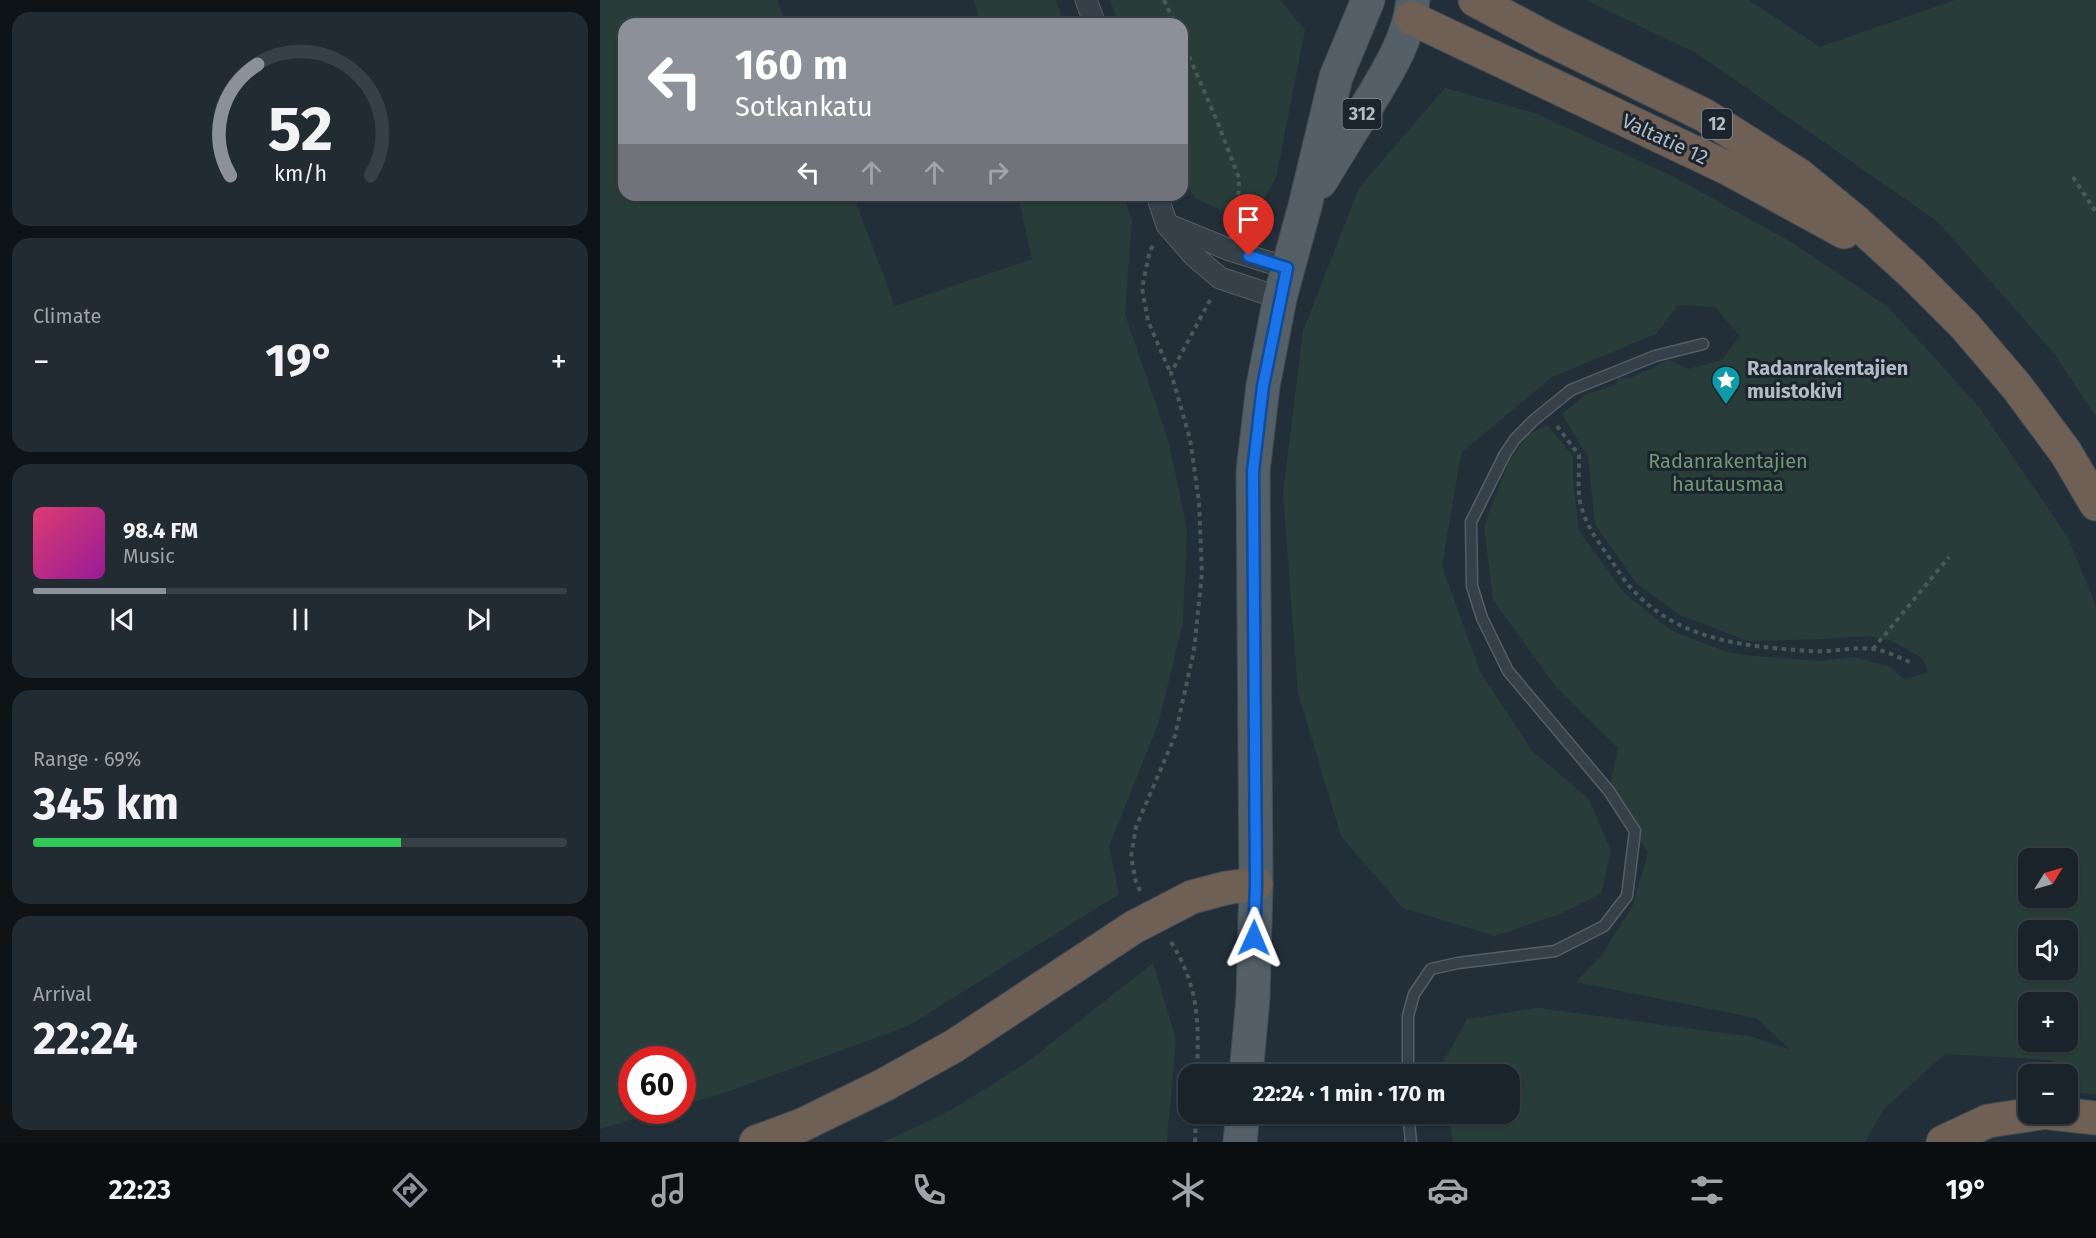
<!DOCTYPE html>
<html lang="en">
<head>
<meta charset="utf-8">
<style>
  :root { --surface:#1a232a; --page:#232b32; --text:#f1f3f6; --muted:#9fa4a8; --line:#384047; --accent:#8c9099 }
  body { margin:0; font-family:"Fira Sans",sans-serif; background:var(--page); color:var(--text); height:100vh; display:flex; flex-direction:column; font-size:22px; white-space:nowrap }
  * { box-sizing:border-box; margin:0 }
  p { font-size:20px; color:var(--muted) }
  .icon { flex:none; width:33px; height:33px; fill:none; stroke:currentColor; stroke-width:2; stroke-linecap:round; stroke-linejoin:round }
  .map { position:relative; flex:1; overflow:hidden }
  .panel { display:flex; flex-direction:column; gap:12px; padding:12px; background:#0e1317; width:600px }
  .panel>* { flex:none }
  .guide { position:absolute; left:18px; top:18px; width:570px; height:183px; border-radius:18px; box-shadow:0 2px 4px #0004,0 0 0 2px var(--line); background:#8c9099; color:#fff; overflow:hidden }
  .needle { width:39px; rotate:53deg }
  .controls { position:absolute; left:1418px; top:848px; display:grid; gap:12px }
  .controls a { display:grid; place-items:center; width:60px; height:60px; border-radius:12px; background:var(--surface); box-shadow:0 2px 4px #0004,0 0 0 2px var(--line); font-size:30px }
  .speed { position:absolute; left:18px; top:1046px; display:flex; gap:12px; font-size:30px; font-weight:700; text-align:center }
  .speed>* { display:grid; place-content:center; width:78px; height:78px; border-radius:50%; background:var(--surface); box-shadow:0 2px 4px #0004,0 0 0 2px var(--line); line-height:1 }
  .speed .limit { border:9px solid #d22; background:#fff; color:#111 }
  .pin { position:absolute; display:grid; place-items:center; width:51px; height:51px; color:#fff; margin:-62px -26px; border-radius:50% 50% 50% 0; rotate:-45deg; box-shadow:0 0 6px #0007 }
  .pin .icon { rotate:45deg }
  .me { position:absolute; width:66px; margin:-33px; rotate:1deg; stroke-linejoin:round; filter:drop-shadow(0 0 4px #0008) }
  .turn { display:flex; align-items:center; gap:21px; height:126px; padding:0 18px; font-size:27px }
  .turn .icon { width:78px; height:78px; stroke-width:2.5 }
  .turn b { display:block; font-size:42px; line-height:51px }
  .lanes { display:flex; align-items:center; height:57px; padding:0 18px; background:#0003; justify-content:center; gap:30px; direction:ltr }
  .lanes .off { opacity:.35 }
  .big { font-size:45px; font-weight:700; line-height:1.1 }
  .panel .widget { flex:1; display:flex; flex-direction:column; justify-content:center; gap:9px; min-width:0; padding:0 21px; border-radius:18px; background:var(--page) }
  .panel .dial { align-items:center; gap:0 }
  .dial svg { height:156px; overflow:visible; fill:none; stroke:var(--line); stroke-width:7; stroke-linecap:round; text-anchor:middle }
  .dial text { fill:var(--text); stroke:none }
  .song { display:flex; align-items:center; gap:18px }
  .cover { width:72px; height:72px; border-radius:9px; background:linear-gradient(135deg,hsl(340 70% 55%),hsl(300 70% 35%)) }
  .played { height:6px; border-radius:3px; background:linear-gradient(90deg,var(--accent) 25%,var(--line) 25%) }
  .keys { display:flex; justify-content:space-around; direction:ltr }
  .heat { display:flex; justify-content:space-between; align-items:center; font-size:33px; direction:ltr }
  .charge { height:9px; border-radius:4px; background:linear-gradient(90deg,#34c759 69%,var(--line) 0) }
  .trip { position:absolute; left:578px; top:1064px; width:342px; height:60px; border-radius:18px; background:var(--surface); box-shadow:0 2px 4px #0004,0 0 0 2px var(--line); font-weight:700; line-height:60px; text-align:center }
  .tab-bar { display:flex; height:96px; justify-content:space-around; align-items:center; background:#0a0e11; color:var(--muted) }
  .tab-bar .icon { width:42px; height:42px }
  .tab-bar .on { color:var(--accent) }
  .tab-bar b { font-size:27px; color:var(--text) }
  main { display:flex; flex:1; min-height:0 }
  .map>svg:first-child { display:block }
  .green { fill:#283d3a; fill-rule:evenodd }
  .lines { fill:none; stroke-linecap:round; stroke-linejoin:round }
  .lane-casing { stroke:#545e66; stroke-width:13 }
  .street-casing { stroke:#545e66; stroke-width:23 }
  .primary-casing { stroke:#434c54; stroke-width:35 }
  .highway-casing { stroke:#414b53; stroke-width:35 }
  .path { stroke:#475959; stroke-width:4; stroke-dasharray:4.5 4.5; stroke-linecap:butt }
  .lane { stroke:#364048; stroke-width:10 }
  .street { stroke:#364048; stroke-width:21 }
  .primary { stroke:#545f68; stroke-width:33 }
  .highway { stroke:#6e6054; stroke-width:33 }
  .route-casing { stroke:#114b97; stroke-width:15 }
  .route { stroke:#1a73e8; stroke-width:10 }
  .labels { text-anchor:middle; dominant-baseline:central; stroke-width:6; stroke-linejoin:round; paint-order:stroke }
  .shield { fill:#1c252d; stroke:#848e97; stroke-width:1.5 }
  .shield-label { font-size:18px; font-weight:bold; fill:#b1bbc4 }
  .street-label { font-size:20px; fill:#b1bbc4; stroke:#1c252d }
  .poi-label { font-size:20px; font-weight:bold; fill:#b1bbc4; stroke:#1c252d; text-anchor:start }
  .park-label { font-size:20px; fill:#719875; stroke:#1c252d }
</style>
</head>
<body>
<main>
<section class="panel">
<div class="widget dial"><svg viewBox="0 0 100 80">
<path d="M14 69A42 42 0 1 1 86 69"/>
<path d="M14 69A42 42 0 0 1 28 12" stroke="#8c9099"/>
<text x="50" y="56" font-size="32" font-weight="700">52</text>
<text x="50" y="72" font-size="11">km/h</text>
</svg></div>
<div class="widget"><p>Climate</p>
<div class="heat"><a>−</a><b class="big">19°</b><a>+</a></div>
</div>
<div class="widget">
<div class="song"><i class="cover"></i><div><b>98.4 FM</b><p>Music</p></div></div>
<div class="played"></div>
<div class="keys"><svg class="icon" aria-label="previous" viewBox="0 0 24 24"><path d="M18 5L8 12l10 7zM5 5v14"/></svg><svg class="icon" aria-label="pause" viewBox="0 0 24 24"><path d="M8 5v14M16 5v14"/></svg><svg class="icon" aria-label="next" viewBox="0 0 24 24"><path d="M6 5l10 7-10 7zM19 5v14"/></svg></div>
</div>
<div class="widget"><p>Range · 69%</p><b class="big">345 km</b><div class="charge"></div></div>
<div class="widget"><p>Arrival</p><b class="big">22:24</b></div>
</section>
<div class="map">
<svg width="1496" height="1142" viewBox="0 0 1496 1142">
  <rect width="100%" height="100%" fill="#232f38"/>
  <g class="green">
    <path d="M0,0H177L187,24H24V195H253L295,306L432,259L418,195H523L532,221L525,314L569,443L587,530L583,622L558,725L509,846L519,894L308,1026L130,1091L83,1105L82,1059H32V1110H65L0,1129Z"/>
    <path d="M374,0H456L464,24H380Z"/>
    <path d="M510,0H680L705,30L676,178L650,224L595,198L582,178V24H519Z"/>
    <path d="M986,0H1149L1220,47L1355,0H1496V417L1453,352L1338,222L1098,54Z"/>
    <path d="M845,88L935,113L1072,176L1189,241L1289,308L1379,407L1468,538L1496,606V1094L1467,1092V1074H1453V1060L1345,1054L1284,1109L1265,1142H853L848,1113H909V1074H843L841,1066L867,1019L938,1008L1153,1037L1191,1050L1156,1018L976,982L1001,956L1032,907L1048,853L1009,791L1018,748L957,688L893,600L884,526L910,459L929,434L947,425L973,456V481L979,531L1025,594L1072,631L1127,652L1152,656L1221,661L1254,657L1291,667L1304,680L1329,672L1322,658L1292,641L1268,636L1223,639L1148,641L1080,615L1036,583L995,524L988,457L962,414L985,395L1017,384V378H1031L1069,360L1088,369L1122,360L1140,336L1115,307L1078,305L1056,334L952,377L861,453L842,566L880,671L932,751L989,799L1011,851L1001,894L958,915L895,936L803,908L741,836L698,693L683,493L703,331L759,188ZM1428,858H1467V897H1428ZM1428,930H1467V969H1428ZM1428,1002H1467V1041H1428Z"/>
    <path d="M553,963L576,1039L567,1142H283L348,1112L425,1064Z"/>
  </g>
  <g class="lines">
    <g class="lane-casing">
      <g id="lane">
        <path d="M808,1074V1016L814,994L831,969L858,963L955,951L1004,926L1027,896L1035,831L1009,791L908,671L882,618L872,586L871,522L905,454L915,439L934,420L971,390L1055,356L1103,344"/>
        <path d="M808,1113L811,1142"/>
      </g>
    </g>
    <g class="street-casing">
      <g id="street">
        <path d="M486,0L495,24"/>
        <path d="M557,195L567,225L594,256L620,278L680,298"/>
        <path d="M571,226L630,250L687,268"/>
      </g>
    </g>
    <g class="primary-casing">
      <g id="primary">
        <path d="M720,182C736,157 751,131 767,106C787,73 809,39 813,0"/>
        <path d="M646,1074L653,998L656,884L653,471L663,386L680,298L705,206L736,77L768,0"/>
        <path d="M640,1142L643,1113"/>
      </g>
    </g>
    <g class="highway-casing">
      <g id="highway">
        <path d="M875,0L948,39L1104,115L1199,175L1255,221L1312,273L1365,326L1417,387L1466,453L1496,504"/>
        <path d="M811,18L1127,168L1244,232"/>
        <path d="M1450,1113L1496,1118"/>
        <path d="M156,1142L202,1125L284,1085L354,1046L534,927L592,897L626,888L656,884"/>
        <path d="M1343,1142L1388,1121L1441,1113"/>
      </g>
    </g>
    <g class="path">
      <path d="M564,0L575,24"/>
      <path d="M582,40L617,121L639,178L637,229"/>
      <path d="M1473,177L1496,212"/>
      <path d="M553,246L550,250L542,288L548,321L570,372"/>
      <path d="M957,426L979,455C980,473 976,492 982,509C988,529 1000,544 1011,560C1017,569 1023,579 1030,587C1078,641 1142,646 1210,651C1231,653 1253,646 1274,649C1287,651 1300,658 1312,663"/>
      <path d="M1273,649L1349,557"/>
      <path d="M540,891L536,882L531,857L536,827L575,736L594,650L602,573L599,502L590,439L571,373L610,300"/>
      <path d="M571,942C599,987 599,1022 597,1074"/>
      <path d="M595,1142L596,1113"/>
    </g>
    <use href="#lane" class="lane"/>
    <use href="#street" class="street"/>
    <use href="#primary" class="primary"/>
    <use href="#highway" class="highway"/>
  </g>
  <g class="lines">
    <g class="route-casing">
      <path id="route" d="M649,256L687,268L663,386L653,471L656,884L654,938"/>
    </g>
    <use href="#route" class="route"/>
  </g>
  <defs>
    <g id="sight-pin" transform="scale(1.5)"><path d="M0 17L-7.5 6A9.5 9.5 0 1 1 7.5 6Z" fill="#0f9aa8" stroke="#1c252d"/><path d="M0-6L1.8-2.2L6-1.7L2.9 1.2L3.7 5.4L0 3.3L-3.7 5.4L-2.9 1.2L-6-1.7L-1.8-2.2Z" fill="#fff"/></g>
  </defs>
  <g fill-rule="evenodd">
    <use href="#sight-pin" x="1126" y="380"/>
  </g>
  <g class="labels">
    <g class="shield">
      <rect x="742.5" y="99" width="39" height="30" rx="4.5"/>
      <rect x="1102" y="109" width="30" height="30" rx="4.5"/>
    </g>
    <g class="shield-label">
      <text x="762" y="114">312</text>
      <text x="1117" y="124">12</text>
    </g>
    <g class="street-label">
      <text transform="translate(1065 139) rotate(25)">Valtatie 12</text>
    </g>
    <g class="poi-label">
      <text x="1147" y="368">Radanrakentajien<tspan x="1147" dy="23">muistokivi</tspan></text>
    </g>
    <g class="park-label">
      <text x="1128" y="461">Radanrakentajien<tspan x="1128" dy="23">hautausmaa</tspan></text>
    </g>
  </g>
</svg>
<div class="controls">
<a><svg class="needle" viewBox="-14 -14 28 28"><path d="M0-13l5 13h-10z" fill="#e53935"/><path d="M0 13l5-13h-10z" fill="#9fa4a8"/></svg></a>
<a><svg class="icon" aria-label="sound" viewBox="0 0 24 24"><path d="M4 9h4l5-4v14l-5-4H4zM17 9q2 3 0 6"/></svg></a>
<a>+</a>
<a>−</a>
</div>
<div class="speed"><div class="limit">60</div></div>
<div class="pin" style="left:649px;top:256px;background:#d93025"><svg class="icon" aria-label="arrive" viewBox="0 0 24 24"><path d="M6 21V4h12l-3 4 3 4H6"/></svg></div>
<svg class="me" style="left:654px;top:938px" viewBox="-20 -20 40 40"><path d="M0-17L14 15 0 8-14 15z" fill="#1a73e8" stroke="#fff" stroke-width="4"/></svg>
<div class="trip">22:24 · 1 min · 170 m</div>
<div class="guide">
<div class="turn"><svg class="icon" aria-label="left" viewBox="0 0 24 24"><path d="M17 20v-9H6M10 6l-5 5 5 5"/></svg><div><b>160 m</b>Sotkankatu</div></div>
<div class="lanes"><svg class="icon" aria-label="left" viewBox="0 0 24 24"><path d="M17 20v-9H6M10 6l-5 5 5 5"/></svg><svg class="icon off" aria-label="ahead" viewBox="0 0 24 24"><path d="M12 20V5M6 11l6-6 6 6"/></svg><svg class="icon off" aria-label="ahead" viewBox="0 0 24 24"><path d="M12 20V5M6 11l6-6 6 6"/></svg><svg class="icon off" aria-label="right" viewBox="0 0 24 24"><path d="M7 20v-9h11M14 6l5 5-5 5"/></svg></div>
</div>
</div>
</main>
<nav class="tab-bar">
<b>22:23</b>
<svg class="icon on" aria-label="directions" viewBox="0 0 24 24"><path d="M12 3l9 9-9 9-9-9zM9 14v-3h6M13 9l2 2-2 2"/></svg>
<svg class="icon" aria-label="music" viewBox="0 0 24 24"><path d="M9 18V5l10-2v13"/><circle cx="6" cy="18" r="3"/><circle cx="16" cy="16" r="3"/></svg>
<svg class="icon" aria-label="phone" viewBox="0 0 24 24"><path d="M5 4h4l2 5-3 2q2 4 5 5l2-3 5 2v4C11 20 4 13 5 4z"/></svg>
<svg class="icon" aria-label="climate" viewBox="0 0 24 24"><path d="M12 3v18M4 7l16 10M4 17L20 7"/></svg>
<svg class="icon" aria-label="car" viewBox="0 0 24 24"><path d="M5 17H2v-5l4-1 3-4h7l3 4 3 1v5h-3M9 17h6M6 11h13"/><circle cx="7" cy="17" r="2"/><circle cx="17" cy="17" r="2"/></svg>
<svg class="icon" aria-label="filters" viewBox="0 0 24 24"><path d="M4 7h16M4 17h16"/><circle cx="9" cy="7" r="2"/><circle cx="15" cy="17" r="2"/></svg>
<b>19°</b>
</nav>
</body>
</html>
